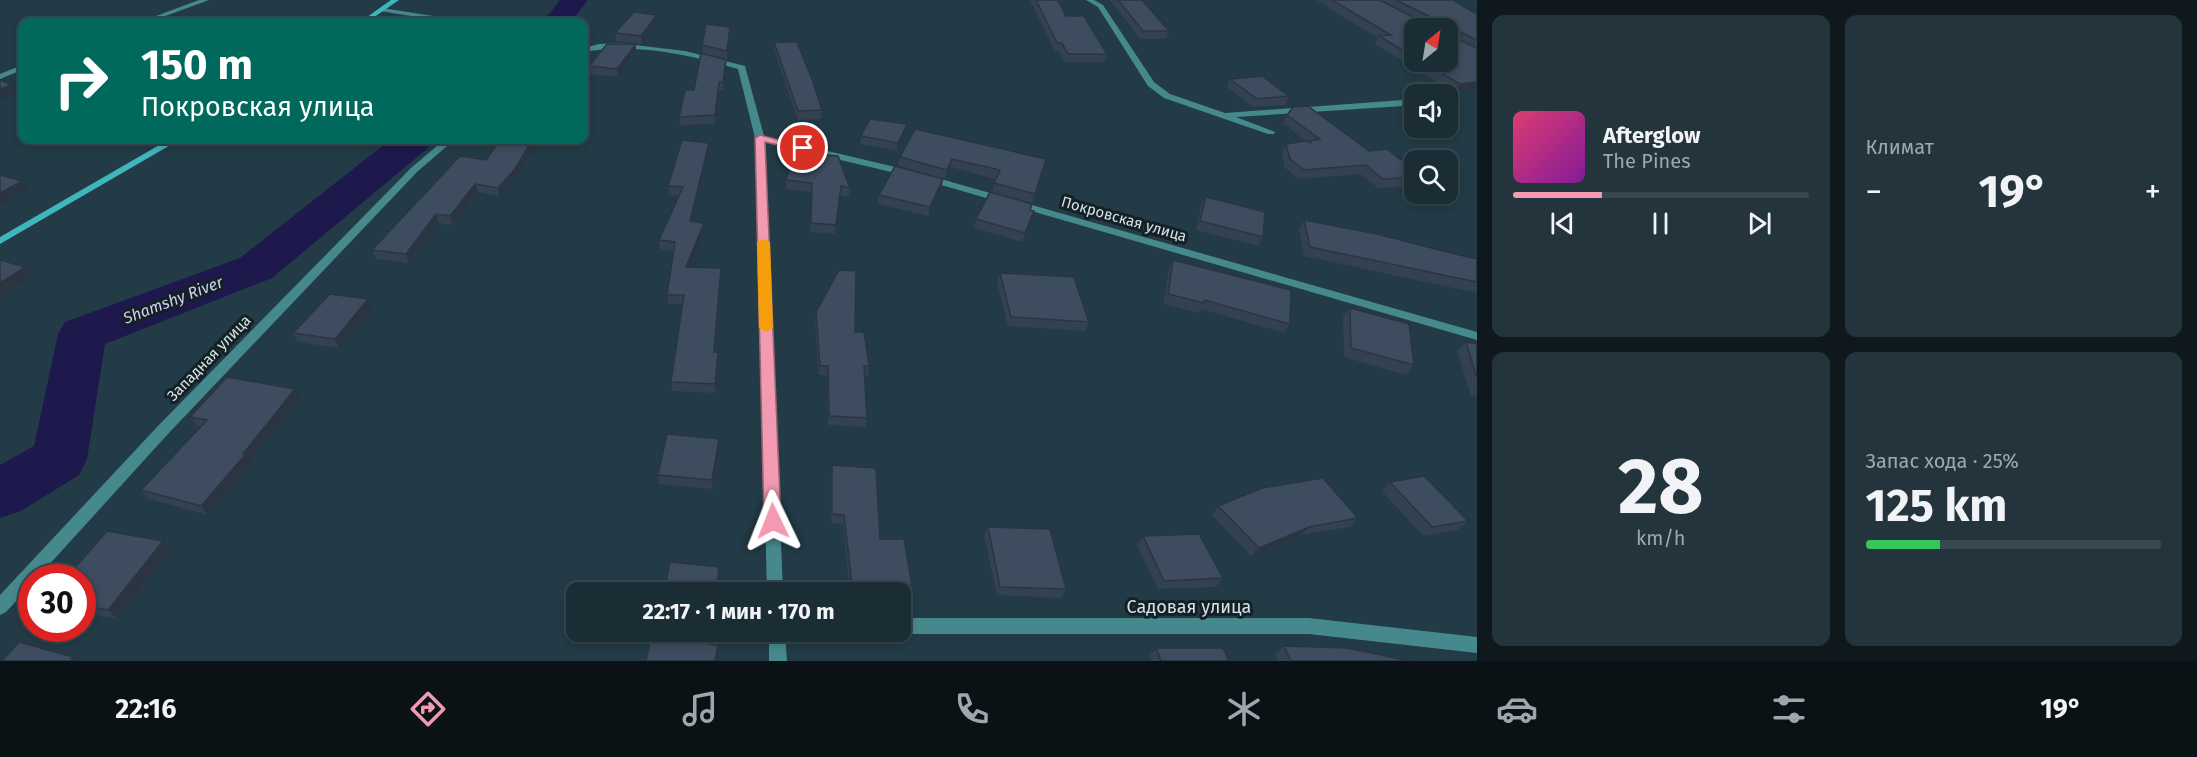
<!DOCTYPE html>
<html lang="ru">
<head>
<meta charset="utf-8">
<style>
  :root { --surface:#1a2c34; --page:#23343c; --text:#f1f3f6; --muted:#9fa7ac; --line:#38484f; --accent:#f19ab1 }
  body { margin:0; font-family:"Fira Sans",sans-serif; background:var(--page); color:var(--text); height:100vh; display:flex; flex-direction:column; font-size:22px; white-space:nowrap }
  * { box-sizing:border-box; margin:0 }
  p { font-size:20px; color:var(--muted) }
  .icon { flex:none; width:33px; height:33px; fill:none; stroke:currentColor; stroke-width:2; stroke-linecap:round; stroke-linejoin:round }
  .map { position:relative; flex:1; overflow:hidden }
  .sheet { display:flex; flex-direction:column; gap:15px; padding:15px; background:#0e181d; width:720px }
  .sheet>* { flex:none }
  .top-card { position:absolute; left:18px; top:18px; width:570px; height:126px; border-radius:12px; box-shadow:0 3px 9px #0003,0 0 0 2px var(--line); background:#00695c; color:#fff; overflow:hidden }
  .needle { width:39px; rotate:30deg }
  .buttons { position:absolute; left:1404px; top:18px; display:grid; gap:12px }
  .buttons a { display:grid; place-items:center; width:54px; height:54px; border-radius:12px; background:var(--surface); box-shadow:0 3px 9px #0003,0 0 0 2px var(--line); font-size:30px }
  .speed { position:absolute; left:18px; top:564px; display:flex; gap:12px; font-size:30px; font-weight:700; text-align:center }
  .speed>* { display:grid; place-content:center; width:78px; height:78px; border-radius:50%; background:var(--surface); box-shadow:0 3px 9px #0003,0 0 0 2px var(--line); line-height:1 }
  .speed .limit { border:9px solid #d22; background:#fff; color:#111 }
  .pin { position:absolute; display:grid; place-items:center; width:51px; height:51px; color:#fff; margin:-26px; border:3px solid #fff; border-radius:50%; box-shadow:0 2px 6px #0007 }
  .me { position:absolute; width:66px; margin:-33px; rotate:358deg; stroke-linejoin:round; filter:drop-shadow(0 0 4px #0008) }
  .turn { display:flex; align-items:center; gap:21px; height:126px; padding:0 24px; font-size:27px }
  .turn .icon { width:78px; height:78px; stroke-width:2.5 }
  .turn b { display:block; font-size:42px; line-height:51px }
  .big { font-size:45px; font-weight:700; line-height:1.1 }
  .sheet .card { flex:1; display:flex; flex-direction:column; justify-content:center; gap:9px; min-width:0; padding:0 21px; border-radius:12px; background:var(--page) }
  .sheet .dial { align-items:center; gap:0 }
  .dial b { font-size:78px; line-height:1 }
  .song { display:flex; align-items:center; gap:18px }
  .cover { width:72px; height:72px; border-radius:9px; background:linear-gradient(135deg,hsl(340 70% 55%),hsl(290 70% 35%)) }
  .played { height:6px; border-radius:3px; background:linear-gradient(90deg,var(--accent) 30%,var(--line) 30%) }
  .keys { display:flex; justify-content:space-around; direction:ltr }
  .heat { display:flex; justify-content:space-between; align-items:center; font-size:33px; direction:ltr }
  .charge { height:9px; border-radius:4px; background:linear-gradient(90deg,#34c759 25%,var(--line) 0) }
  .sheet .tiles { flex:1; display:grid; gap:15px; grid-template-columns:repeat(2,1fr) }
  .trip { position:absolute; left:566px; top:582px; width:345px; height:60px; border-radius:12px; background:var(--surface); box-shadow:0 3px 9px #0003,0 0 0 2px var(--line); font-weight:700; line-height:60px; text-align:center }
  .tabs { display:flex; height:96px; justify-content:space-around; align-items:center; background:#0a1215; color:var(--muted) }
  .tabs .icon { width:42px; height:42px }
  .tabs .selected { color:var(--accent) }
  .tabs b { font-size:27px; color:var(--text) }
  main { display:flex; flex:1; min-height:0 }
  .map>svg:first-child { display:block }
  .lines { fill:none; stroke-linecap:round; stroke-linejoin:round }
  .river { fill:#1d194d; fill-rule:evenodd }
  .minor { fill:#45898c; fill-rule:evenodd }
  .secondary { fill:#3fb6bc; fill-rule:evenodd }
  .wall { fill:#344151; fill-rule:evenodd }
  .shaded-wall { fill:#2b3542 }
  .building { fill:#3d4c5e; stroke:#2b3542; stroke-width:1.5 }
  .route { fill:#f19ab1; stroke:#9d6473; stroke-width:1.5 }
  .slow { fill:#f59e0b }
  .labels { text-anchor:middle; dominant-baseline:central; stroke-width:6; stroke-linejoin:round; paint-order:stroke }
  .street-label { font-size:15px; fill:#d4e2e9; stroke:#152025 }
  .water-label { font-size:16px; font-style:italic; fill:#cdd0f4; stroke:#152025 }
  .near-street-label { font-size:18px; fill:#d4e2e9; stroke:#152025 }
</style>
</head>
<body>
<main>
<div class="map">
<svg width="1477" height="661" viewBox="0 0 1477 661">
  <rect width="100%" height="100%" fill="#223b46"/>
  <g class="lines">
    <g class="river">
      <path d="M560,0H588L571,22H543Z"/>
      <path d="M390,140H433L428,148L272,278L105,344L87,459L79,475L21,511L0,518V465L34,446L58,334L65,322L240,258Z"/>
    </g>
    <g class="minor">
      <path d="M199,0H209L149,22H140Z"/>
      <path d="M1086,0H1094L1103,5L1154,82L1170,94L1225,113L1403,100L1407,103L1403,106L1236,117L1275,132L1274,134H1268L1164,98L1148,86L1098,7Z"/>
      <path d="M382,8L459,20L463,22H448L380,11L378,10Z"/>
      <path d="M618,43L685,51L745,66L764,136L908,170L913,173L908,176L765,142L783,592H767L755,138L738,69C688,54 636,43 584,52V48L599,44Z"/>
      <path d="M22,65V70L0,79V74Z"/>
      <path d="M444,140H454L417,172L167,435L37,578H32V584L6,612L0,615V595L157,427L411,168Z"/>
      <path d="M927,175L1477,332V340L924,180V176Z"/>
      <path d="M900,618H1309L1477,637V653L1309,634H900L894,632H900Z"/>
      <path d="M769,632H785L787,661H769Z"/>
    </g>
    <g class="secondary">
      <path d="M391,0H399L367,22H360Z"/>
      <path d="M168,140H179L0,244V237Z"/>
    </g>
  </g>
  <g class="wall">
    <path d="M1030,0H1058L1066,16L1107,54L1105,62H1065L1059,51H1055Z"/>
    <path d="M1110,0H1142L1169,31L1166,39H1140Z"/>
    <path d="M1316,0H1453L1477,14V90L1454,92L1375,44L1378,38ZM1414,28L1448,62H1414Z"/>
    <path d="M657,22L642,44L616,41L615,33Z"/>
    <path d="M730,35L727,59L703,53L702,45Z"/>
    <path d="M774,42L822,110L821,119L798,120L774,50Z"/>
    <path d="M636,44V51L618,77L590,74L589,66Z"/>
    <path d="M726,60V68L724,90H719L715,124L680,125L679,117L694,90Z"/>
    <path d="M1230,79L1289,96L1285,105L1253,107L1227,87Z"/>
    <path d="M1287,115L1414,170V186L1378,188L1360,174L1299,179L1285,168L1282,153L1286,144L1306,141L1283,123Z"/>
    <path d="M907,124L905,133L897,151L860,144L861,136Z"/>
    <path d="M500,140H539L517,178L500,197L478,192L453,225L439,223L409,263L376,259L372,250L486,160Z"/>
    <path d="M709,151L692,222L704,223V232L690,268H721V277L715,352L718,361L716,393L672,391L671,382L683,304H668L667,295L674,251L660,249L659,240L679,195H669L668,186Z"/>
    <path d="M794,152L850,188L849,197L840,195L835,234L810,232L812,192L786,189V180Z"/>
    <path d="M900,157L1046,159L1032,203L992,192L996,179L950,167L945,179L898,166Z"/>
    <path d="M943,179L941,188L928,216L878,204L879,195Z"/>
    <path d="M1206,197L1263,237L1258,246L1196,230L1201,206Z"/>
    <path d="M1030,210L1031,220L1022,242L974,228L976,219Z"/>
    <path d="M1304,220L1477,259V293L1304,256L1299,229Z"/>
    <path d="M1173,260L1290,324L1284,333L1201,309L1199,313L1163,304L1169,269Z"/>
    <path d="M1000,273L1089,322L1085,331L1008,326L997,282Z"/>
    <path d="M1350,308L1414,365L1406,375L1344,357L1343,317Z"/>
    <path d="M372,309L339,348L298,342L293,333Z"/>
    <path d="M816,312L855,332L869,366L868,376H865L867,418L866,427L828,425L827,375H819L815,322Z"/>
    <path d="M1466,342L1477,344V397L1471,396L1457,351Z"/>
    <path d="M295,389L301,399L250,461L252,464L208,515L149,499L141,490L201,427L197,426L190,417Z"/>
    <path d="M719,449L713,489L659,484L658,475Z"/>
    <path d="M832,465L880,539L912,585L909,593H900V592H850L843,524L831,523V474Z"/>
    <path d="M1390,482L1468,521L1457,530L1423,536L1382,491Z"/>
    <path d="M1218,506L1358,518L1349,527L1301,535L1251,556L1212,515Z"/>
    <path d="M988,527L1066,589L1061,598L997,595L984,536Z"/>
    <path d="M1143,536L1223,578L1216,587L1158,589L1137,545Z"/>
    <path d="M171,550L117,619L82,612V578Z"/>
    <path d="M1284,646L1409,661H1278L1275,654Z"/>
    <path d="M1156,648L1229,661H1151L1149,656Z"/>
  </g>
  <g class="shaded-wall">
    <path d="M657,15V22L642,44L641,36Z"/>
    <path d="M730,27V35L727,59V51Z"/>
    <path d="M636,44V51L618,77L617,69Z"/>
    <path d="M726,60V68L724,90L723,82Z"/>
    <path d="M719,82V90L715,124V115Z"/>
    <path d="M1477,82V90L1454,92L1460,84Z"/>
    <path d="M12,85L17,93L0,100V89Z"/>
    <path d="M907,124L905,133L897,151L898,143Z"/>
    <path d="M532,140H539L517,178L500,197L498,188Z"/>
    <path d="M709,143V151L690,230V221Z"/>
    <path d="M952,159L950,167L945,179L947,170Z"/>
    <path d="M943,179L941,188L928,216L930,207Z"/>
    <path d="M22,181L28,190L0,206V193Z"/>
    <path d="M475,184L478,192L453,225L450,216Z"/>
    <path d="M436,214L439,223L409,263L406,254Z"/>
    <path d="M704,223V232L687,277L686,267Z"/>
    <path d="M25,267L32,276L0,297V283Z"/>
    <path d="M721,268V277L714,361V352Z"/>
    <path d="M368,299L372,309L339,348L335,339Z"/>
    <path d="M718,352V361L716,393L715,384Z"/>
    <path d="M295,389L301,399L250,461L252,464L208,515L201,506Z"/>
    <path d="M719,439V449L713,489L712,480Z"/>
    <path d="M1309,527L1301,535L1251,556L1259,548Z"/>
    <path d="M163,541L171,550L117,619L108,610Z"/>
    <path d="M719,567V576L717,592H716Z"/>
    <path d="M711,632H712L710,652L709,644Z"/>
    <path d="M718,645V653L717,661H715Z"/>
    <path d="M73,657L78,661H70Z"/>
  </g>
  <g class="building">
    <path d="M1036,0H1058L1066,16H1084L1107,54H1068L1062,43H1057Z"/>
    <path d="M1118,0H1142L1169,31H1143Z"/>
    <path d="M1332,0H1380L1422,22H1433V18L1396,0H1453L1477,14V40L1454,29L1451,30V36L1477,48V82L1460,84L1422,62H1448V28H1414V57L1379,36L1391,35Z"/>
    <path d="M634,12L657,15L641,36L615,33Z"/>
    <path d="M706,24L730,27L727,51L702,45Z"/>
    <path d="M774,42H797L813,82L822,110L798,111Z"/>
    <path d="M607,44H636L617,69L589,66Z"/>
    <path d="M701,53L726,60L723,82H719L715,115L679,117L685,90H694Z"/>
    <path d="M1262,76L1289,96L1257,99L1230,79Z"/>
    <path d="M0,80L12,85L0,89Z"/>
    <path d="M1308,106L1369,151L1387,149L1414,170V177L1383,179L1366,165L1304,170L1290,159L1286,144L1306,141L1312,143L1309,141L1320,139L1287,115L1293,107Z"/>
    <path d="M870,119L907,124L898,143L861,136Z"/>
    <path d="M915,129L1046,159L1035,194L994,183L1000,170L952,159L947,170L900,157Z"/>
    <path d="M500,140H532L515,169L498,188L475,184L450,216L436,214L406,254L372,250L460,156L486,160Z"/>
    <path d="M682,140L709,143L690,221L704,223L686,267L721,268L714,352H718L715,384L671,382L684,295H667L675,242L659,240L683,187L668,186Z"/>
    <path d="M794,152L838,156L850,188L841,186L836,225L811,223L812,183L786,180Z"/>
    <path d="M895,166L943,179L930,207L879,195Z"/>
    <path d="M0,175L22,181L0,193Z"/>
    <path d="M990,192L1032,204L1030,210L1034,211L1025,233L976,219Z"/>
    <path d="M1206,197L1265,212L1263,237L1200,221Z"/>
    <path d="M1304,220L1377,234L1455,254L1477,259V282L1310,247Z"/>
    <path d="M0,260L25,267L0,283Z"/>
    <path d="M1173,260L1291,290L1290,324L1204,300V303L1168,294Z"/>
    <path d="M839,270L856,271L855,332H864L869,366H864L867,418L829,416L828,366H820L816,312Z"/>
    <path d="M1000,273L1074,277L1089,322L1011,317Z"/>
    <path d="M330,294L368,299L335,339L293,333Z"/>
    <path d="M1350,308L1409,324L1414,365L1351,348Z"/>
    <path d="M1466,342L1477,344V378Z"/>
    <path d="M227,377L295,389L243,454L245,455L201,506L141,490L207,420L190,417Z"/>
    <path d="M667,434L719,439L712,480L658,475Z"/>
    <path d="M832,465L876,468L880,539H904L912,585H852L844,515L832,514Z"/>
    <path d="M1424,476L1468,521L1432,527L1390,482Z"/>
    <path d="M1323,478L1358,518L1309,527L1259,548L1218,506L1262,488Z"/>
    <path d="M988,527L1050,529L1066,589L1000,587Z"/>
    <path d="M107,531L163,541L108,610L82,605V578H66Z"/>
    <path d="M1199,534L1223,578L1164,581L1143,536Z"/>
    <path d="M670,562L719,567L716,592H664Z"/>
    <path d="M657,632H711L709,644L718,645L715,661H646L651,637H656Z"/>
    <path d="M19,642L73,657L70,661H2Z"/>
    <path d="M1284,646L1347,648L1409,661H1291Z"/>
    <path d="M1156,648H1223L1229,661H1161Z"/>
  </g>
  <path class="route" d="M760,135L808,148L803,151L765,142L781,521L779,526L773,528L767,526L764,521L755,138Z"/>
  <path class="slow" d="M763,239L770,242L773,328L766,332L759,328L757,242Z"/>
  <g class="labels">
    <g class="street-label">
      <text transform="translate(1124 219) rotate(16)">Покровская улица</text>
      <text transform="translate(209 358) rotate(-46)">Западная улица</text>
    </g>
    <g class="water-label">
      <text transform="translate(173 300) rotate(-21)">Shamshy River</text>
    </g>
    <g class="near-street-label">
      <text x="1189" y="607">Садовая улица</text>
    </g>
  </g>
</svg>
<div class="buttons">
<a><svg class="needle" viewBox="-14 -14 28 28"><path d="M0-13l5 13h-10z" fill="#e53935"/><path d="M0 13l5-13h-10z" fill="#9fa7ac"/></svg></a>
<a><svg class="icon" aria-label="sound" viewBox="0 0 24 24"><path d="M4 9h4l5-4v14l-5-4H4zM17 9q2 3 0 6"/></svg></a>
<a><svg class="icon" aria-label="search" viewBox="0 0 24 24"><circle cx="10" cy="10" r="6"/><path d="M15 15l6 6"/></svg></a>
</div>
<div class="speed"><div class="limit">30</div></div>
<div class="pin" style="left:803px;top:148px;background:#d93025"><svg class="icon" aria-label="arrive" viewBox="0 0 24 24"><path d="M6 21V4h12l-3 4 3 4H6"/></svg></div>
<svg class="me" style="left:773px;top:521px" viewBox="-20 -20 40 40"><path d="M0-17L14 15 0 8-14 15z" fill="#f19ab1" stroke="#fff" stroke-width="4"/></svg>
<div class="trip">22:17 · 1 мин · 170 m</div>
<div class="top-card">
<div class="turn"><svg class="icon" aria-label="right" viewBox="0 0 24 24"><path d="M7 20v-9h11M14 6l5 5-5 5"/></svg><div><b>150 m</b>Покровская улица</div></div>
</div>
</div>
<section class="sheet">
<div class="tiles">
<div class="card">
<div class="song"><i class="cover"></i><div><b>Afterglow</b><p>The Pines</p></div></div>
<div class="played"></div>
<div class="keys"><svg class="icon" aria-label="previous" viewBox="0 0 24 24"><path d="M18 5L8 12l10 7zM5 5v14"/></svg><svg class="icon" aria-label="pause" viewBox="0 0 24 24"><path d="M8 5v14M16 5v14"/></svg><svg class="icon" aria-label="next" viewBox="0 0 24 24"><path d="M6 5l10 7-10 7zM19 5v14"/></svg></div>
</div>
<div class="card"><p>Климат</p>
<div class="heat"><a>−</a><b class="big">19°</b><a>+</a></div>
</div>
<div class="card dial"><b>28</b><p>km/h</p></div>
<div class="card"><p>Запас хода · 25%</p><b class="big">125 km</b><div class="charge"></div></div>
</div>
</section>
</main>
<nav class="tabs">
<b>22:16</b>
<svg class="icon selected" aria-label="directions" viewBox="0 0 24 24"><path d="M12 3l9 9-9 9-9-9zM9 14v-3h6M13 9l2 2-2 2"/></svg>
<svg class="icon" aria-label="music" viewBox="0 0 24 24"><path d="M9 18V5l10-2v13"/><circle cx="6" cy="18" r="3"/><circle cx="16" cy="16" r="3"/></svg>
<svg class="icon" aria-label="phone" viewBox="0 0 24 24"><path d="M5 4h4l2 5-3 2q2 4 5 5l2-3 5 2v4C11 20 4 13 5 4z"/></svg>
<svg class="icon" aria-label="climate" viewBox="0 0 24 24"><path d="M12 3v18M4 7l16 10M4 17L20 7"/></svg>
<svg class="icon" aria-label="car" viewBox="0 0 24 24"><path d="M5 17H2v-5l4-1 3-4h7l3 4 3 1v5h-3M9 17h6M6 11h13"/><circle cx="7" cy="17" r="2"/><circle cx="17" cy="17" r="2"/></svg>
<svg class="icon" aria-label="filters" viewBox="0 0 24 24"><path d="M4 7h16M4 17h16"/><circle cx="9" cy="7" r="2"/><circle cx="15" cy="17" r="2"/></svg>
<b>19°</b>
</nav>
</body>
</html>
